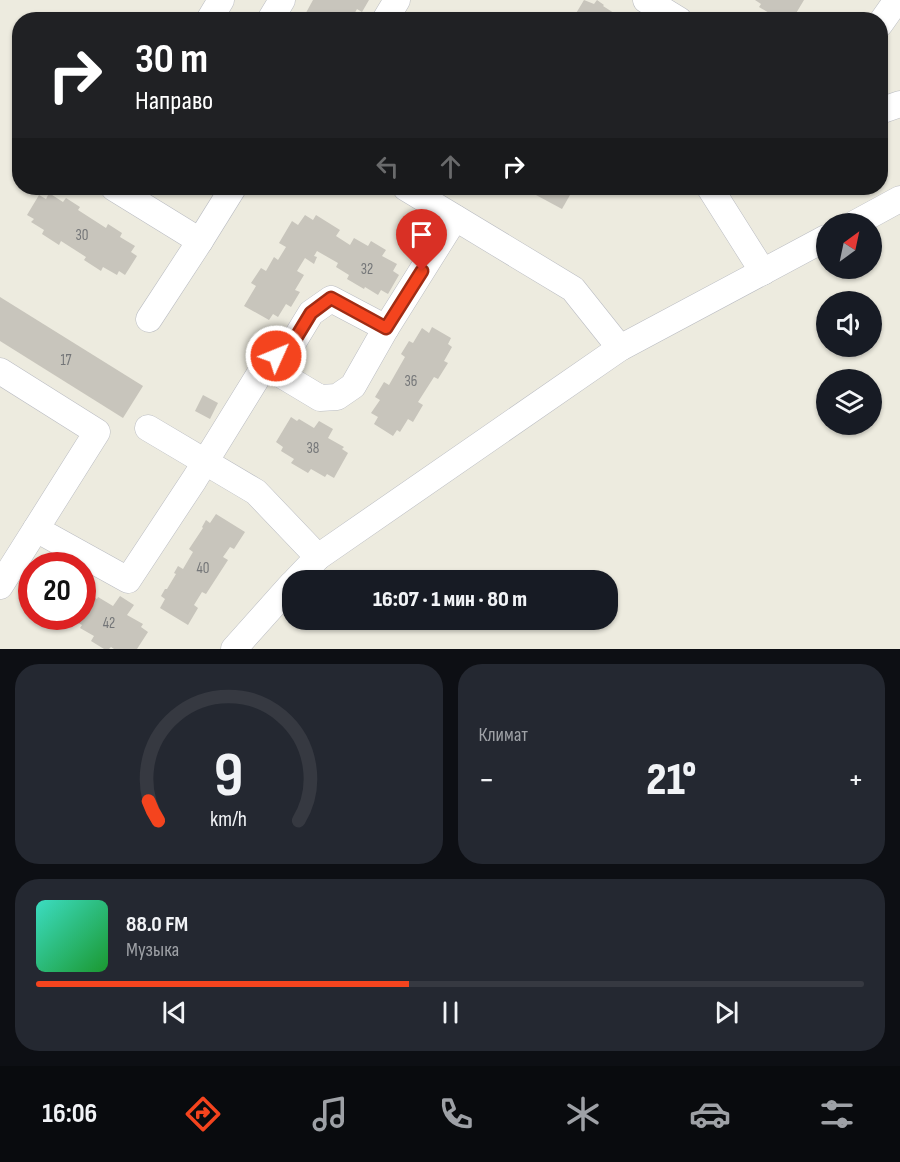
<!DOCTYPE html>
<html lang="ru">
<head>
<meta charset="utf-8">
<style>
  :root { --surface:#171b24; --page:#242831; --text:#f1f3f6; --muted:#9ea1a6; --line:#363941; --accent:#f4441e }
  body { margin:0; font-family:"Sofia Sans Condensed",sans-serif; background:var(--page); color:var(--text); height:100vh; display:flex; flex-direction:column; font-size:22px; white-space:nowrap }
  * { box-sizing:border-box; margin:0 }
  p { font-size:20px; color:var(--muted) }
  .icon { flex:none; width:33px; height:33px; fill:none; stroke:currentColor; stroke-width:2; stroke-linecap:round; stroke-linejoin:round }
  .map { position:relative; height:649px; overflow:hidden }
  .panel { display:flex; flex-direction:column; gap:15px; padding:15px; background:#0d0f14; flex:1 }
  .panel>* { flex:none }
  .hud { position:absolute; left:12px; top:12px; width:876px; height:183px; border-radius:24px; box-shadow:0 2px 4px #0004; background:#202124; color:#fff; overflow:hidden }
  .needle { width:39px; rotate:33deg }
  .tools { position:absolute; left:816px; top:213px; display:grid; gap:12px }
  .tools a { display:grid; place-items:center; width:66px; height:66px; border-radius:50%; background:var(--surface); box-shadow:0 2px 4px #0004; font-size:30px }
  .speed { position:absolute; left:18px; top:552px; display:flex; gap:12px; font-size:30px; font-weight:700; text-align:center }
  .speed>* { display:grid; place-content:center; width:78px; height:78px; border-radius:50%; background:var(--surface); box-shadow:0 2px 4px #0004; line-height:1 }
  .speed .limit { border:9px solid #d22; background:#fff; color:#111 }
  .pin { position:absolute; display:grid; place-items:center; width:51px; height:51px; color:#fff; margin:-62px -26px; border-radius:50% 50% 50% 0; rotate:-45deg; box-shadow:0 0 6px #0007 }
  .pin .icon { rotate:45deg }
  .me { position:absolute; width:66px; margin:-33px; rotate:46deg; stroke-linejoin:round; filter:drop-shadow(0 0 4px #0008) }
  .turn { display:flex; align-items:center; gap:21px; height:126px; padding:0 24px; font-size:27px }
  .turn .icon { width:78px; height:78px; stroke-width:2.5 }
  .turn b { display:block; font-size:42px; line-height:51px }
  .lanes { display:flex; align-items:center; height:57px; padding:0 24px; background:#0003; justify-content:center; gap:30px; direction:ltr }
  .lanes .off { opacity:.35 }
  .big { font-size:45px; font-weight:800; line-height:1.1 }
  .panel .widget { flex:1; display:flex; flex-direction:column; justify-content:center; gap:9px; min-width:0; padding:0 21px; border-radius:24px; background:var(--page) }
  .panel .dial { align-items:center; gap:0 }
  .dial svg { height:156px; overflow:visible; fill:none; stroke:var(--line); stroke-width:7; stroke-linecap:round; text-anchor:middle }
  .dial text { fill:var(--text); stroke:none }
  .song { display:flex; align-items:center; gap:18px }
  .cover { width:72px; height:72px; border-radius:9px; background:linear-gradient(135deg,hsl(170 70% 55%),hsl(130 70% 35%)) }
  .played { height:6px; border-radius:3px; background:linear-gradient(90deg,var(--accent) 45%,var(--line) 45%) }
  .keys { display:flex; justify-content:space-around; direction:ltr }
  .heat { display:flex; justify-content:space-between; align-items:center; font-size:33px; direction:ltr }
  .panel .tiles { flex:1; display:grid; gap:15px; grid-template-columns:1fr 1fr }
  .widget:last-child { grid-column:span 2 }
  .trip { position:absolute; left:282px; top:570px; width:336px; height:60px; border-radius:24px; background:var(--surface); box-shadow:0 2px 4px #0004; font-weight:800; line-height:60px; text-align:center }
  .menu { display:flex; height:96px; justify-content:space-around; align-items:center; background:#090b0e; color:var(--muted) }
  .menu .icon { width:42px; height:42px }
  .menu .on { color:var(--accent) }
  .menu b { font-size:27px; color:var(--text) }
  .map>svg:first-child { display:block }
  .building { fill:#c8c5bc }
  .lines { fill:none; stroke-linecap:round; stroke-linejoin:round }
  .minor-casing { stroke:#babcc2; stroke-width:27 }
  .minor { stroke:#fff; stroke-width:26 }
  .route-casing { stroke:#9f2c14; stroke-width:15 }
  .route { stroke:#f4441e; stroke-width:10 }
  .labels { text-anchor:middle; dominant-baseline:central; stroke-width:6; stroke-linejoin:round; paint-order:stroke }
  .number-label { font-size:15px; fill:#747678 }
</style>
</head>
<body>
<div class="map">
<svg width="900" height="649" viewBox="0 0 900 649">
  <rect width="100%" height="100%" fill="#edebdf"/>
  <g class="building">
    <path d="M313,0H369L362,12L357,9L351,20H302Z"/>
    <path d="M584,0L594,4L597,0L604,5L603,6L617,15L618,14L628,20H572Z"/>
    <path d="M755,0H804L792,20H786L778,14L776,17L759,7L761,4Z"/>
    <path d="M523,188H574L562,209Z"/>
    <path d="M49,193L63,202L66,198L80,207L78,210L106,228L108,224L122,233L120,237L135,246L131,252L137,256L125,275L119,271L117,275L103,267L101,271L84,260L86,257L61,241L59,245L42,234L44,230L31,222L34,219L27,215L39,195L46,199Z"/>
    <path d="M305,215L313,220L316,215L340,230L336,236L350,245L354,238L368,246L371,241L386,250L382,256L397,264L393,271L399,275L388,294L381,290L378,295L365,287L364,289L347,279L349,275L336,267L338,263L317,251L314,256L317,257L314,264L305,258L297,271L304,275L295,290L300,292L291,307L286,304L278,317L273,314L269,320L244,306L256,286L251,283L261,268L266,271L274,257L278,260L286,247L279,243L292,221L298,225Z"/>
    <path d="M0,297L143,386L123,418L0,341Z"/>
    <path d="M432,327L451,338L448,344L452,347L444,361L448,363L438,379L434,377L418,402L423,405L413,422L408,419L400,432L397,430L393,436L374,424L378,417L371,413L380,400L375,397L384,382L389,385L405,357L401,354L409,341L413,343L422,328L429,333Z"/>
    <path d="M203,395L218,403L210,419L195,411Z"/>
    <path d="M291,417L297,421L299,419L314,428L319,421L333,429L328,438L344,447L342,449L348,453L334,478L327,474L325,477L311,469L308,473L291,463L294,459L281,451L283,447L276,442Z"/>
    <path d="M216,514L245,532L234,549L230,547L223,557L228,560L206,594L202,592L194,605L198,608L188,625L160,608L165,599L161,596L165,589H167L176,574L174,573L178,566L183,569L193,552L189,549L203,528L202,527L206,520L210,523Z"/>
    <path d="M91,596L97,599L98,597L113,606L120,596L134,605L127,615L143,624L141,627L148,632L137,649H114L111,647L109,649H104L91,641L94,636L80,628L82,625L75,621L78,616H82V610Z"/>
  </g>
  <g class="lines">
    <g class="minor-casing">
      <g id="minor">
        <path d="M646,0L679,20"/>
        <path d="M209,20L221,0"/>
        <path d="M270,20L282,0"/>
        <path d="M385,20L397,0"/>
        <path d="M880,24L897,0"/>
        <path d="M880,111L900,104"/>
        <path d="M114,188L200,241L233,188"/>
        <path d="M406,188L573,289L620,348"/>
        <path d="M710,188L763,272"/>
        <path d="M854,224L900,199"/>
        <path d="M149,319L200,241"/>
        <path d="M265,365L320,398L337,397L353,386L386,328"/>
        <path d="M0,371L97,432L0,586"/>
        <path d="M148,428L256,492L318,557"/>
        <path d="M36,529L128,580L194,480L265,365L294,341L311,313L331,299L386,328L455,218"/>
        <path d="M296,580L318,557L620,348L826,238"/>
        <path d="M234,649L292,584"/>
      </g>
    </g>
    <use href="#minor" class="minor"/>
  </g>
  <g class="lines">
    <g class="route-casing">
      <path id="route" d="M276,356L294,341L311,313L331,298L386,328L422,271"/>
    </g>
    <use href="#route" class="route"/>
  </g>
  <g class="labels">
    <g class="number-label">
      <text x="82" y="235">30</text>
      <text x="367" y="269">32</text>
      <text x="66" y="360">17</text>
      <text x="411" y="381">36</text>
      <text x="313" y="448">38</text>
      <text x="203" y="568">40</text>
      <text x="109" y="623">42</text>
    </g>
  </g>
</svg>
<div class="tools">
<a><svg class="needle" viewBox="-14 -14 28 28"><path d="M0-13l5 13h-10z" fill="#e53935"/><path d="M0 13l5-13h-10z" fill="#9ea1a6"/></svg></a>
<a><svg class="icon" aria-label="sound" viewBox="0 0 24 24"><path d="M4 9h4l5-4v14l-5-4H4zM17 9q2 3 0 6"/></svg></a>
<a><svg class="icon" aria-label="layers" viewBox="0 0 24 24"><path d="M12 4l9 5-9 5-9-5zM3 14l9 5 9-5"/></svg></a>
</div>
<div class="speed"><div class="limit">20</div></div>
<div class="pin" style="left:422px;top:271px;background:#d93025"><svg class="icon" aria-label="arrive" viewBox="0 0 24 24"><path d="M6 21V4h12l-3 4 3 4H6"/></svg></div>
<svg class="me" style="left:276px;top:356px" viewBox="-20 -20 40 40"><circle r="17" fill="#f4441e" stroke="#fff" stroke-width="3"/><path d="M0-11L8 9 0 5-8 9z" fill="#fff"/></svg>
<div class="trip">16:07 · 1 мин · 80 m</div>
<div class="hud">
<div class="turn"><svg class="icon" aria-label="right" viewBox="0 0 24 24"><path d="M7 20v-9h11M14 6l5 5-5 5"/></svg><div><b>30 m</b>Направо</div></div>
<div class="lanes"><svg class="icon off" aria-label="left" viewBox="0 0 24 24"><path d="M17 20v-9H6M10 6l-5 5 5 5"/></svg><svg class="icon off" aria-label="ahead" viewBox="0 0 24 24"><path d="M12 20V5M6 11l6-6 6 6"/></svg><svg class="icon" aria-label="right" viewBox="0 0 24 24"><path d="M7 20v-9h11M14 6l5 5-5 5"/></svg></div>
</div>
</div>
<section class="panel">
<div class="tiles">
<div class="widget dial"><svg viewBox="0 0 100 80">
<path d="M14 69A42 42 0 1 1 86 69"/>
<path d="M14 69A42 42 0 0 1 9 59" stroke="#f4441e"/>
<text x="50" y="56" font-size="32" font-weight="700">9</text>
<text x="50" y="72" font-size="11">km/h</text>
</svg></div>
<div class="widget"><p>Климат</p>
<div class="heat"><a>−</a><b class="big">21°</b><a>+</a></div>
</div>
<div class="widget">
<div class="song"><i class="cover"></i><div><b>88.0 FM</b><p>Музыка</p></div></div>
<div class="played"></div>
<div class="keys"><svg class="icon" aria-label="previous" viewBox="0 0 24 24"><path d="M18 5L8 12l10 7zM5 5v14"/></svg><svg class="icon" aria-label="pause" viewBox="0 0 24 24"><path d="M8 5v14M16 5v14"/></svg><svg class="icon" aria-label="next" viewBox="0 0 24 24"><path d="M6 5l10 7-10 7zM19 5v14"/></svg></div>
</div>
</div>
</section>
<nav class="menu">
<b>16:06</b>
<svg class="icon on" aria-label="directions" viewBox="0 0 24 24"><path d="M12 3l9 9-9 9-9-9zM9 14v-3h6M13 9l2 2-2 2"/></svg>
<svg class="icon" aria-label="music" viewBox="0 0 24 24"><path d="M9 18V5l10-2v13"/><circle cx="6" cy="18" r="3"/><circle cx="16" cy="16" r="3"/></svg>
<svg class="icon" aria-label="phone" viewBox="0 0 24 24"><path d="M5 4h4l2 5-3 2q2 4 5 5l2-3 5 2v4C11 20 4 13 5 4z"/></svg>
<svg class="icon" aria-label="climate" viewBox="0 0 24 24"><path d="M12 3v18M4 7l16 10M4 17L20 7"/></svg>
<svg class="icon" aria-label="car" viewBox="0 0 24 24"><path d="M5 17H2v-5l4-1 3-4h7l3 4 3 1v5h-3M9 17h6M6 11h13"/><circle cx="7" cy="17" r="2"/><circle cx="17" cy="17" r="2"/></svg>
<svg class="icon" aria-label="filters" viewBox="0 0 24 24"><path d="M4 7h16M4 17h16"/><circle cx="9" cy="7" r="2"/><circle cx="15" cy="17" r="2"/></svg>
</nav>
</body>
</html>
